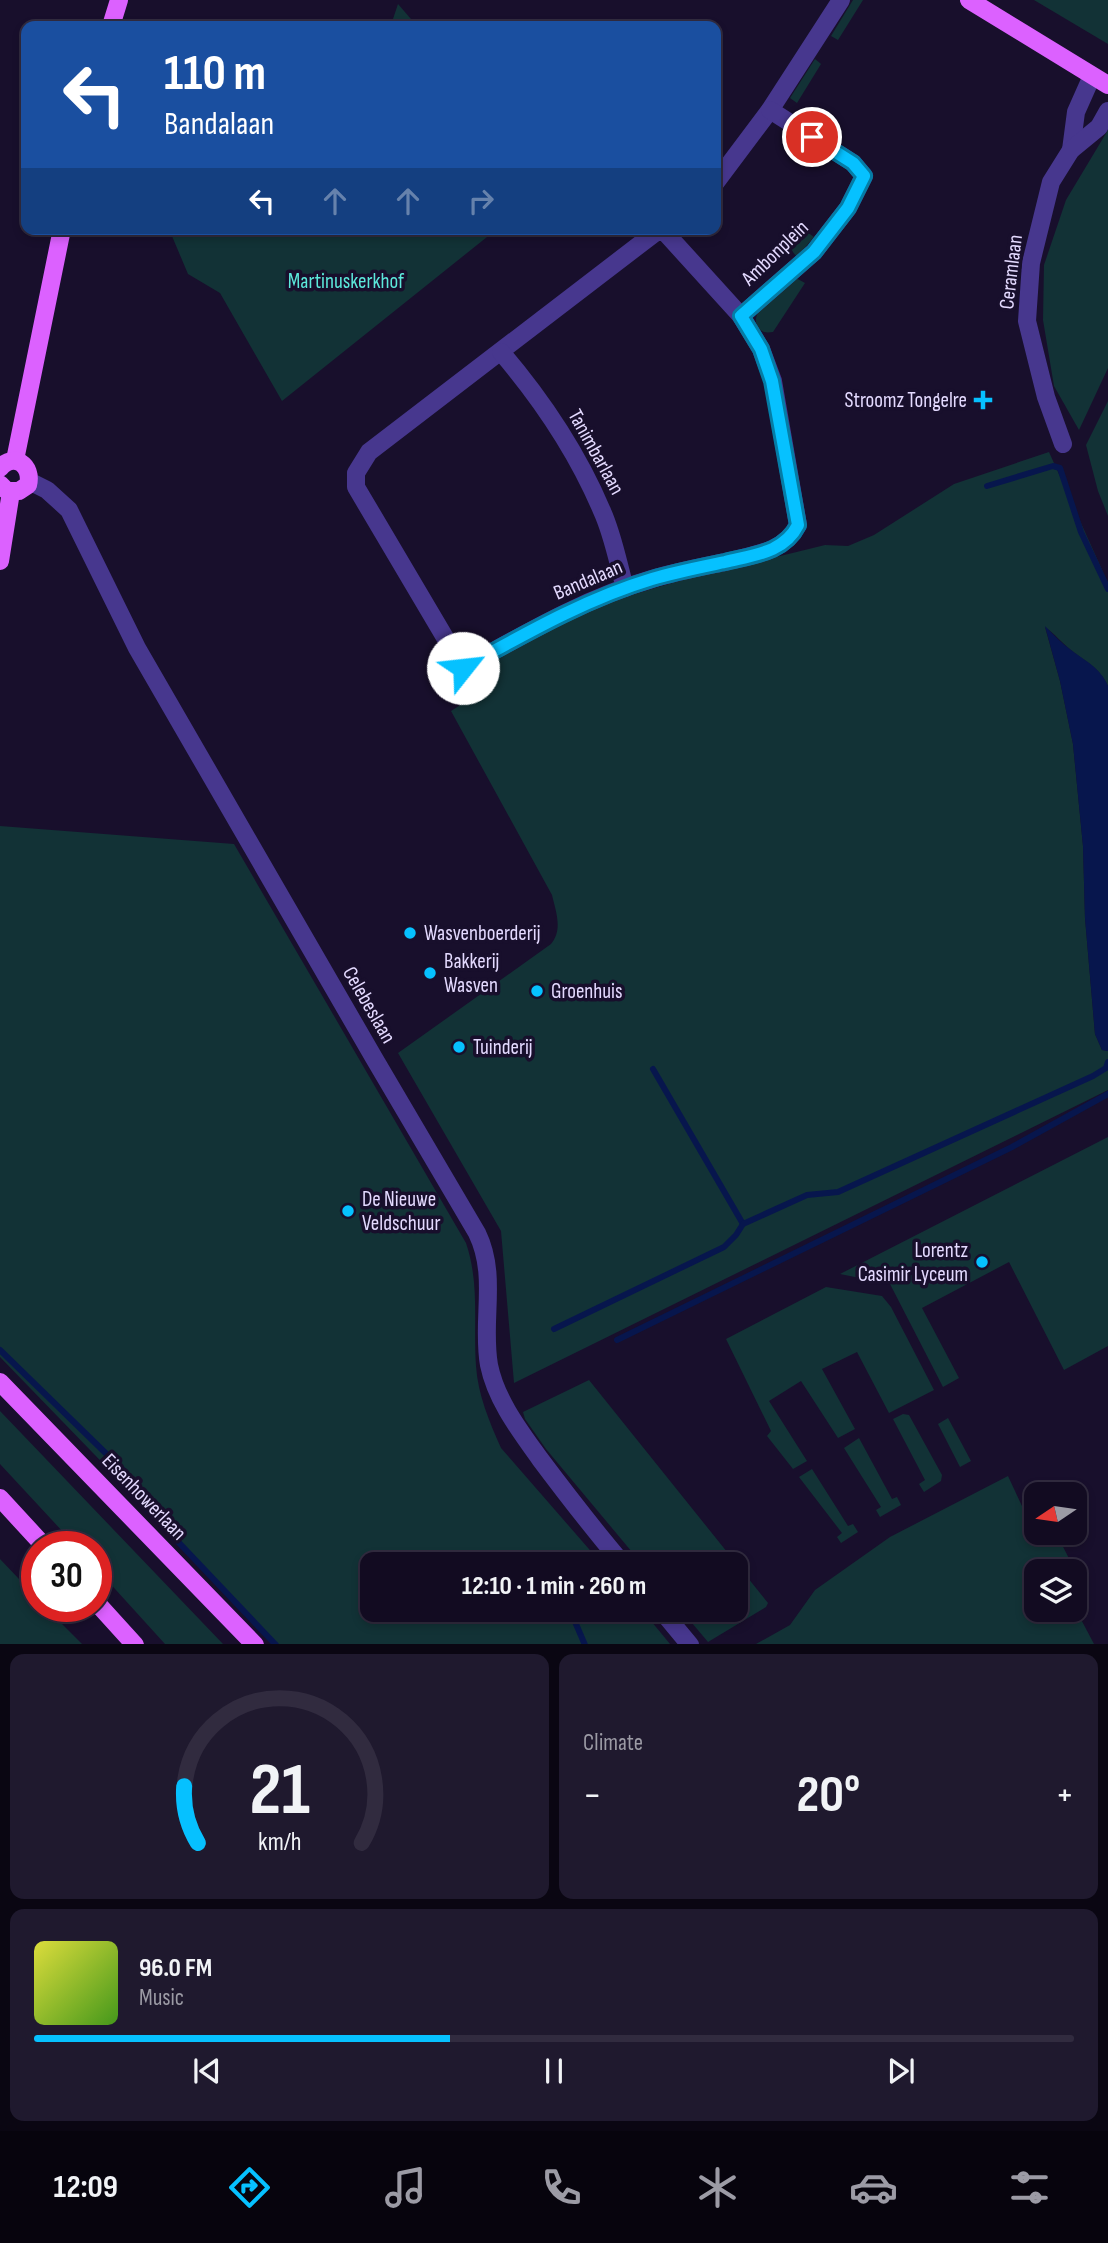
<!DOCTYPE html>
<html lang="en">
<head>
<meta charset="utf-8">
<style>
  :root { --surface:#120b21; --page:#1f192e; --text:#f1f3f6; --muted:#9c9ba5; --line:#312b3f; --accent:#06c1ff }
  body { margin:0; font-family:"Sofia Sans Condensed",sans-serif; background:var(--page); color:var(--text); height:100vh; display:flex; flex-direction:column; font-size:26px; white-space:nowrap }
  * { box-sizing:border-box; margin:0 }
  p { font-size:23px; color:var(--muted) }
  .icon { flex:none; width:38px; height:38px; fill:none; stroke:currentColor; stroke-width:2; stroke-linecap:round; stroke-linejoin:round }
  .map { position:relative; height:1644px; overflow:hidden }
  .details { display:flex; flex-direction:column; gap:10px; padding:10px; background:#0a0612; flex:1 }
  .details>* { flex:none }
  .banner { position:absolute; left:21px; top:21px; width:700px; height:214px; border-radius:14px; box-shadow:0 4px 10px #0003,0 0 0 2px var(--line); background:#1a4fa0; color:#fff; overflow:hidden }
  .needle { width:46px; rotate:257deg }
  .controls { position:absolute; left:1024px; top:1482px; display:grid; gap:14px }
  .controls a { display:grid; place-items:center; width:63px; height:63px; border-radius:14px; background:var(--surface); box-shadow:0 4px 10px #0003,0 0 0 2px var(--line); font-size:35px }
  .speed { position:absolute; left:21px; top:1531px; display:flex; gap:14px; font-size:35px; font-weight:700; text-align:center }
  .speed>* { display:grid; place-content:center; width:91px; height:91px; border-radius:50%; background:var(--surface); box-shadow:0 4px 10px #0003,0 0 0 2px var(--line); line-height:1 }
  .speed .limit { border:10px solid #d22; background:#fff; color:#111 }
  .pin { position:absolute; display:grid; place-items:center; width:60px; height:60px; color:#fff; margin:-30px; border:4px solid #fff; border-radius:50%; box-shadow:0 2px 7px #0007 }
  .me { position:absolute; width:77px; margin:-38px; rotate:61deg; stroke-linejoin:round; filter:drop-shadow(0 0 5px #0008) }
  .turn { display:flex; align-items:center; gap:24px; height:147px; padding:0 28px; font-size:32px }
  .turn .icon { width:91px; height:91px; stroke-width:2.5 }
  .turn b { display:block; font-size:49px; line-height:60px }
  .lanes { display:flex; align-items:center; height:66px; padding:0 28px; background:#0003; justify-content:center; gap:35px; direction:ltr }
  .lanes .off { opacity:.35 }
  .big { font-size:52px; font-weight:700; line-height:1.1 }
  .details .widget { flex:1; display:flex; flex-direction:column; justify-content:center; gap:10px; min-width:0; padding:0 24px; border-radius:14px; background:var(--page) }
  .details .dial { align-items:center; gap:0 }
  .dial svg { height:182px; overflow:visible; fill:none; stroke:var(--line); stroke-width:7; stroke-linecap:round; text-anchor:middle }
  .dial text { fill:var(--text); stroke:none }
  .song { display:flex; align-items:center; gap:21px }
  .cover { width:84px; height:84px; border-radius:10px; background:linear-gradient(135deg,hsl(60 70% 55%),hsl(100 70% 35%)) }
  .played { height:7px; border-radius:4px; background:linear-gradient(90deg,var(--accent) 40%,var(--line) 40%) }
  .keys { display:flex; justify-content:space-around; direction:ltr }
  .heat { display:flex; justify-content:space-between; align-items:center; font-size:38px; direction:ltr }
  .details .tiles { flex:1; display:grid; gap:10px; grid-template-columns:1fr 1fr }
  .widget:last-child { grid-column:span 2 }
  .trip { position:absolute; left:360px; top:1552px; width:388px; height:70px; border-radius:14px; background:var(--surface); box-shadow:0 4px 10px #0003,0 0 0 2px var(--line); font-weight:700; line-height:70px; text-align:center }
  .dock { display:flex; height:112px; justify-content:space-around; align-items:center; background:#07040d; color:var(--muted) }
  .dock .icon { width:49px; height:49px }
  .dock .on { color:var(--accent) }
  .dock b { font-size:32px; color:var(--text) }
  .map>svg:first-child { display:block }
  .green { fill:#123236 }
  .water { fill:#07164d }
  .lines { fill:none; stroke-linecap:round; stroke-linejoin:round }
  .stream { stroke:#07164d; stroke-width:6 }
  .minor { stroke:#47378e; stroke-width:18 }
  .major { stroke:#dc61ff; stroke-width:18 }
  .route-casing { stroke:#047da6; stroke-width:18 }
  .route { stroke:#06c1ff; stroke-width:12 }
  .poi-dot { fill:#06c1ff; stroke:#180f2c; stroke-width:2.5 }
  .labels { text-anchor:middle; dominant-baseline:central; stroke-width:7; stroke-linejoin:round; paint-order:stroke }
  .street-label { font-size:21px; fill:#e4daff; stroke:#180f2c }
  .park-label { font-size:21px; fill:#5ce9db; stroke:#180f2c }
  .poi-label { font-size:21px; fill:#e4daff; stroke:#180f2c; text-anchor:start }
</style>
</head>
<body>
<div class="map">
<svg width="1108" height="1645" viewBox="0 0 1108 1645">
  <rect width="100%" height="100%" fill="#180f2c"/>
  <g class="green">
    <path d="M853,0H863L838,40L831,36Z"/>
    <path d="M1034,0H1108V44Z"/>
    <path d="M398,4L417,26H387L392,22Z"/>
    <path d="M815,59L821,64L797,103L790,98Z"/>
    <path d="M1108,130V368L1079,430L1054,386L1043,320L1044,265L1066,200Z"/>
    <path d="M800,227L814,237L797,257L786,244Z"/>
    <path d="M169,229H497L282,401L220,293L188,274Z"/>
    <path d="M796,278L805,283L773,332C766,333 762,333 758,327C747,310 784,288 796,278Z"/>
    <path d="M1108,401V516L1098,491L1086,445Z"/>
    <path d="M1049,452L1108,583V686C1100,668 1086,662 1071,650C1062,643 1054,633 1045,627L1060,681L1073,744L1083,846L1085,918L1095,1034L1102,1050L1108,1051V1090L514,1383L501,1231L398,1053L551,944C563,930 556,912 552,895L451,711L482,691L471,670C510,649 549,627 591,610C666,580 747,565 825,545L848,546L874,535L954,484Z"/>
    <path d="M0,826L234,844L466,1243C480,1285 473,1323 476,1366C478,1395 489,1421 501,1448L602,1564H373V1610H642L670,1644H278L0,1357Z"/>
    <path d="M1108,1137V1346L1064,1370L1009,1262L922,1308L959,1378L943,1387L890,1284L840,1274Z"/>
    <path d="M826,1287L882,1296L891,1307L934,1390L889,1413L857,1352L822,1369L855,1429L838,1438L801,1381L769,1401L807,1461L793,1469L767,1436L771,1431L726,1339Z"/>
    <path d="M589,1380L768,1603L766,1607L708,1642L681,1610H737V1564H642L546,1449L525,1419L523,1412Z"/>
    <path d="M0,1411L223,1644H165L96,1568V1547H77L0,1464Z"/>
    <path d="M903,1414L909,1415L942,1475L941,1481L924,1492L919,1484L925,1480L893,1419Z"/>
    <path d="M948,1418L971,1461L960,1467L938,1424Z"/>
    <path d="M859,1438L892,1499L897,1497L901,1505L880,1517L876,1510L881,1507L844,1448Z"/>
    <path d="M812,1469L848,1526L853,1524L858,1532L841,1543L837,1537L842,1533L799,1477Z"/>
    <path d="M1008,1476L1029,1521L1036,1518V1533H1056L1080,1580L1075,1583L1074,1572H1036V1610H1074L1075,1608L1094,1644H756L790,1625L815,1590L890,1537Z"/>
    <path d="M0,1559L37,1598V1606L45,1607L82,1644H0Z"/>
  </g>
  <path class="water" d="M1045,626C1053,634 1061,643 1071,650C1085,661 1100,667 1108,686V1051L1102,1050L1095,1034L1085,918L1083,846L1073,744L1060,681Z"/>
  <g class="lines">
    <g class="stream">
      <path d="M987,486L1053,466L1060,468L1081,532L1108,589"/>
      <path d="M653,1069L743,1224"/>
      <path d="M554,1329L724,1247L736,1235L743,1224L807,1195L838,1192L1093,1076L1106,1068L1108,1062"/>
      <path d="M617,1340L1012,1147L1108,1094"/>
      <path d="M0,1350L125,1472L145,1507L276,1645"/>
      <path d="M570,1610L585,1645"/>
    </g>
    <g class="minor">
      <path d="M1071,150L1076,112L1092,76"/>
      <path d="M716,182L770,110L841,0"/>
      <path d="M660,229L369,452L356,473V487L463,668C523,635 585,598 652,579C675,572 701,567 725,562C752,555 784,553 798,525L773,381L761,349L741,316L662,229"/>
      <path d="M741,316L814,252L848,208L864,176L853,163L770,110"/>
      <path d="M501,352C542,400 577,452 602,511C613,535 618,563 625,588"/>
      <path d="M1063,444L1046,397L1027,321L1031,263L1051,182L1071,150L1099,127L1108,111"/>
      <path d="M29,481L47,490L69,510L137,648L374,1058L477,1233C498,1276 481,1320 489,1365C496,1400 520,1431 540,1459C567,1495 594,1530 623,1564"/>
      <path d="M661,1610L690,1645"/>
    </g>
    <g class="major">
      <path d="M969,0L1108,85"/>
      <path d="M111,26L119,0"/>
      <path d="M15,460L62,229"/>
      <path d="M0,468C14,452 33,465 28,485L19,491H7L0,484"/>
      <path d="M0,561L11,492"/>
      <path d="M0,1382L255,1645"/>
      <path d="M0,1498L45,1547"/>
      <path d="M96,1602L135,1645"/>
    </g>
  </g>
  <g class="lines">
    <g class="route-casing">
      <path id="route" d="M463,668C523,635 585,599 652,579C675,572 701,567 725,562C753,555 784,553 798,525L772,381L761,349L741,316L814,252L848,208L864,176L853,163L812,137"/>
    </g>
    <use href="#route" class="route"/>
  </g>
  <g class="poi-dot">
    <path d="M979.5 389.5h7v7h7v7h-7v7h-7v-7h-7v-7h7z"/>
    <circle cx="410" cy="933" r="7"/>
    <circle cx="430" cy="973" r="7"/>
    <circle cx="537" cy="991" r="7"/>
    <circle cx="459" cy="1047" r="7"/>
    <circle cx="348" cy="1211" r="7"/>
    <circle cx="982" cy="1262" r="7"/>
  </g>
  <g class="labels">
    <g class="street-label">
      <text transform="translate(775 253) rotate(-44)">Ambonplein</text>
      <text transform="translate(1011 272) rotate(-83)">Ceramlaan</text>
      <text transform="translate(596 452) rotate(61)">Tanimbarlaan</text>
      <text transform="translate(588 580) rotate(-23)">Bandalaan</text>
      <text transform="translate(369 1005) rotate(60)">Celebeslaan</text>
      <text transform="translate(144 1497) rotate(46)">Eisenhowerlaan</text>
    </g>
    <g class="park-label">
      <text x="346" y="281">Martinuskerkhof</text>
    </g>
    <g class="poi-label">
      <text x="967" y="400" text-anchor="end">Stroomz Tongelre</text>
      <text x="424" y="933">Wasvenboerderij</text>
      <text x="444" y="961">Bakkerij<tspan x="444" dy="24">Wasven</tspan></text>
      <text x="551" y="991">Groenhuis</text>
      <text x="473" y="1047">Tuinderij</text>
      <text x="362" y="1199">De Nieuwe<tspan x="362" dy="24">Veldschuur</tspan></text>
      <text x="968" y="1250" text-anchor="end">Lorentz<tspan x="968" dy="24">Casimir Lyceum</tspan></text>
    </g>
  </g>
</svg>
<div class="controls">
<a><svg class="needle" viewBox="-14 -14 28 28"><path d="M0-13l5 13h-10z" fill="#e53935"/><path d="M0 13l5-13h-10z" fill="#9c9ba5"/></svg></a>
<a><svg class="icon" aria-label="layers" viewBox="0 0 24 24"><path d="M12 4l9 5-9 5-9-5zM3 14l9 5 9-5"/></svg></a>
</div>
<div class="speed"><div class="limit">30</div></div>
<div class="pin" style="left:812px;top:137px;background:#d93025"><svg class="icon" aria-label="arrive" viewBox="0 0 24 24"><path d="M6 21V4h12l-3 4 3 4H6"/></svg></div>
<svg class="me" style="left:463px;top:668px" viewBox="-20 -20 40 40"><circle r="19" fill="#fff"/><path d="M0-13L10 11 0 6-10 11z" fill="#06c1ff"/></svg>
<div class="trip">12:10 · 1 min · 260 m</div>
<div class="banner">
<div class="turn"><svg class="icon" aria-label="left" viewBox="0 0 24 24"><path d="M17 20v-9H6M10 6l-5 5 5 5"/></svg><div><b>110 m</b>Bandalaan</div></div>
<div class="lanes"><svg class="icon" aria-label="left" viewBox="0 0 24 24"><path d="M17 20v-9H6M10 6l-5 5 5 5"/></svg><svg class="icon off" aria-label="ahead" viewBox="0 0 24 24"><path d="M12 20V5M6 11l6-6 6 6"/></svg><svg class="icon off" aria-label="ahead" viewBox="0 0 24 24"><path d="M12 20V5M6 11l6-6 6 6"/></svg><svg class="icon off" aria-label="right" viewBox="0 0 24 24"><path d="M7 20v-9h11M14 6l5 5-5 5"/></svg></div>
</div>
</div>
<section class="details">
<div class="tiles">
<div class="widget dial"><svg viewBox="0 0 100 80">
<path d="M14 69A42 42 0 1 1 86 69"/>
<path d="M14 69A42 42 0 0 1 8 44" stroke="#06c1ff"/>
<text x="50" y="56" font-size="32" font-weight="700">21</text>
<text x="50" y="72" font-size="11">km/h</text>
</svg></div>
<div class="widget"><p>Climate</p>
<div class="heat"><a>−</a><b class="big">20°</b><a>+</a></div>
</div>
<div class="widget">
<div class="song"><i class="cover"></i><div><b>96.0 FM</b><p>Music</p></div></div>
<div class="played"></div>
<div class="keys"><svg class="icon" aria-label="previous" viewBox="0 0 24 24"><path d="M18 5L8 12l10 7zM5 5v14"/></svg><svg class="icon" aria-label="pause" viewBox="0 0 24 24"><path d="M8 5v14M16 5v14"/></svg><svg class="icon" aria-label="next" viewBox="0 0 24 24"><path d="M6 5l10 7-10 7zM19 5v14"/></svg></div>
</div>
</div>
</section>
<nav class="dock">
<b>12:09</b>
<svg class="icon on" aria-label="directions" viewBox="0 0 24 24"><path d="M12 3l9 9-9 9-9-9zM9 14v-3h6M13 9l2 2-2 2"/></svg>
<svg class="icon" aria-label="music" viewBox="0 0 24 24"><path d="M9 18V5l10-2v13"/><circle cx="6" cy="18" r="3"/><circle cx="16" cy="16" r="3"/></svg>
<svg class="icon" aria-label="phone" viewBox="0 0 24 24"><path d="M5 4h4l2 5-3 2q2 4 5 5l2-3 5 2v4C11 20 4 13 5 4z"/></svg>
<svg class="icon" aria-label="climate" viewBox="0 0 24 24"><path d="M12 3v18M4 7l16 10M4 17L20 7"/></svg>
<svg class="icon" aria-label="car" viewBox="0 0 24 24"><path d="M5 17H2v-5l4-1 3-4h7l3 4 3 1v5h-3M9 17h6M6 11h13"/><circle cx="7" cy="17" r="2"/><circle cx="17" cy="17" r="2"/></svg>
<svg class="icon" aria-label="filters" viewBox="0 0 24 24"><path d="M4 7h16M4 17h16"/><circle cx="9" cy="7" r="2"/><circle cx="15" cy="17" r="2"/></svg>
</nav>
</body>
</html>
